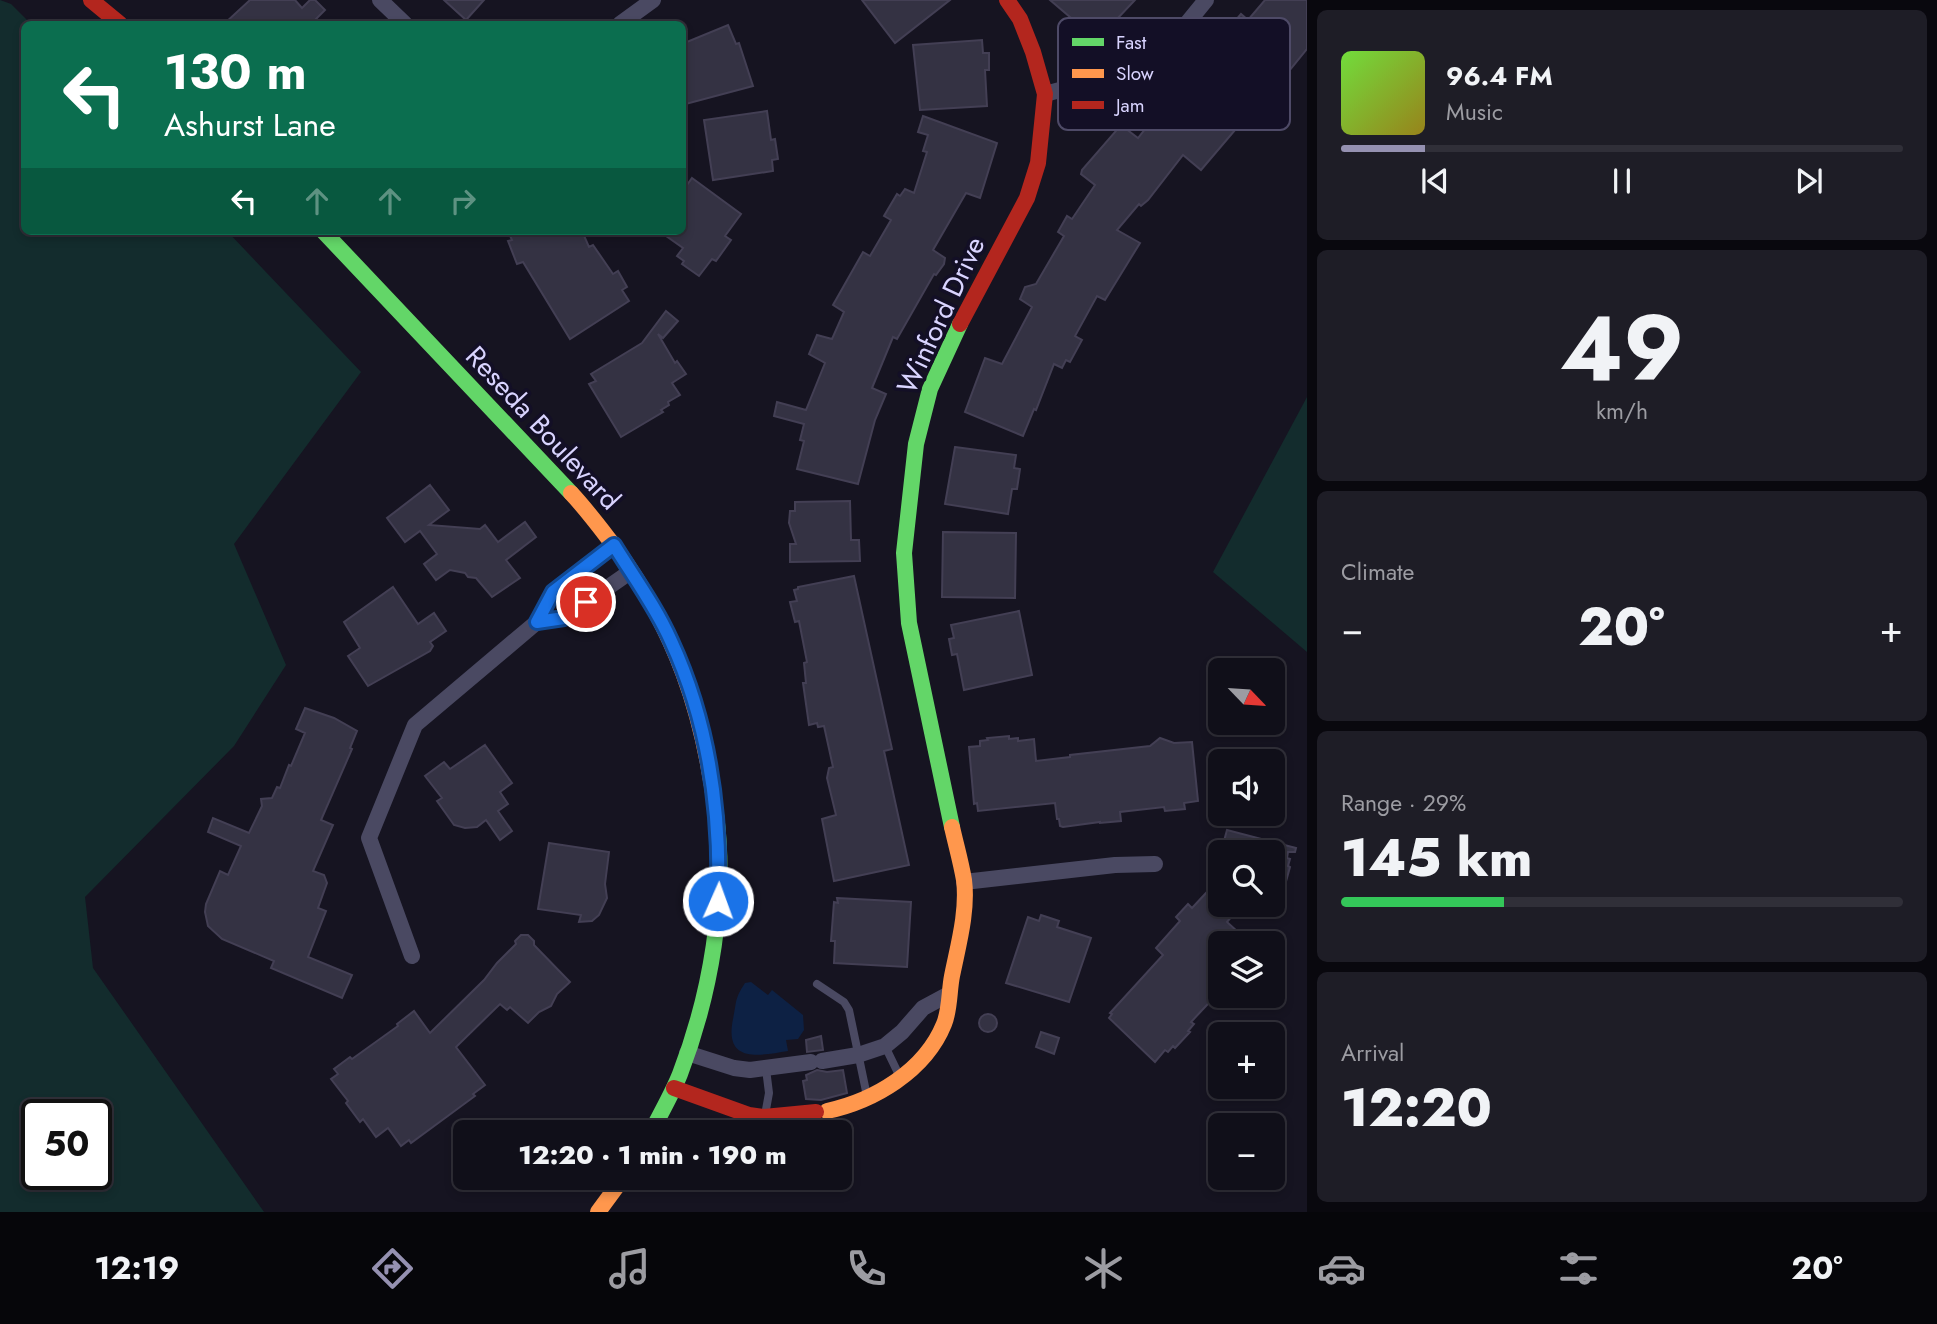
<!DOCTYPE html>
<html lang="en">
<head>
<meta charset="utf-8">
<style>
  :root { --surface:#100f19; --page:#1e1d26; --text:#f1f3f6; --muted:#9c9ca2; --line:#302f38; --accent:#9591b1 }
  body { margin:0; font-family:Jost,sans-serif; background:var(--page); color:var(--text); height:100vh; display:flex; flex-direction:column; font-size:26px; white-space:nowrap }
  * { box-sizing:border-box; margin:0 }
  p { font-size:23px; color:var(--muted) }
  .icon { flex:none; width:38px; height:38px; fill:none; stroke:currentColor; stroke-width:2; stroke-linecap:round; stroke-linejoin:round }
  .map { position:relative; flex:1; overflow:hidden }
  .panel { display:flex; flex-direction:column; gap:10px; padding:10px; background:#09080e; width:630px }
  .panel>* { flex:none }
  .top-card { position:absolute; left:21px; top:21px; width:665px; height:214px; border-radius:10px; box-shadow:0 4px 10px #0003,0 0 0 2px var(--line); background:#0b6e4f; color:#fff; overflow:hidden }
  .needle { width:46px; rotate:115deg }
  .fabs { position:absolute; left:1208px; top:658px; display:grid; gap:14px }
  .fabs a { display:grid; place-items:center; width:77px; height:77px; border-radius:10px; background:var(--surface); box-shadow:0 4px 10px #0003,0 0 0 2px var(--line); font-size:35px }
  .speed { position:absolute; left:21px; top:1099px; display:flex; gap:14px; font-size:35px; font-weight:700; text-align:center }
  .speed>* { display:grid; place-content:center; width:91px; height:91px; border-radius:50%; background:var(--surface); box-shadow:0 4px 10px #0003,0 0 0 2px var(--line); line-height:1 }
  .speed .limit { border:4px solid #111; border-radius:10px; background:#fff; color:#111 }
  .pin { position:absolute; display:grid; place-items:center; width:60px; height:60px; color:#fff; margin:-30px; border:4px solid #fff; border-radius:50%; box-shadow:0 2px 7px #0007 }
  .me { position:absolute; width:77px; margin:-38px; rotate:2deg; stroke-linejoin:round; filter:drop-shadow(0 0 5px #0008) }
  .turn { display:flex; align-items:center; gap:24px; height:147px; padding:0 28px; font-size:32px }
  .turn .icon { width:91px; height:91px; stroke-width:2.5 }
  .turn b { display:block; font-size:49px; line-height:60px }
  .lanes { display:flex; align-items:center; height:66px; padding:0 28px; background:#0003; justify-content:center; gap:35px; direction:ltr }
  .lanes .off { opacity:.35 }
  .big { font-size:52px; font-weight:800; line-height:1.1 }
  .panel .tile { flex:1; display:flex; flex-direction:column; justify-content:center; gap:10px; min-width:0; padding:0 24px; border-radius:10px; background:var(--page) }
  .panel .dial { align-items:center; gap:0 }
  .dial b { font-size:91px; line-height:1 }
  .song { display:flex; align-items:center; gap:21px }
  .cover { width:84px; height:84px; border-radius:10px; background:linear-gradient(135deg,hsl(100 70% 55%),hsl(50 70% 35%)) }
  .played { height:7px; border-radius:4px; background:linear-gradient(90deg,var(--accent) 15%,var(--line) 15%) }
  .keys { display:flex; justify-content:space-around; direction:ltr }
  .heat { display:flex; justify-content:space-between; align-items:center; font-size:38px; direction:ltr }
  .charge { height:10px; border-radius:5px; background:linear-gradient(90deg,#34c759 29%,var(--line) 0) }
  .trip { position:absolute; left:453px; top:1120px; width:399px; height:70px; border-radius:10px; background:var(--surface); box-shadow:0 4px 10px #0003,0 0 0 2px var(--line); font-weight:800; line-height:70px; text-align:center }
  .tabs { display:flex; height:112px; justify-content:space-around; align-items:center; background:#06060a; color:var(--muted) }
  .tabs .icon { width:49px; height:49px }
  .tabs .current { color:var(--accent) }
  .tabs b { font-size:32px; color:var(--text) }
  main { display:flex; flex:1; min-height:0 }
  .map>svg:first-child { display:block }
  .green { fill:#132c2d; fill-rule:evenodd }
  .water { fill:#0d2144 }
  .building { fill:#343243; stroke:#433f54; stroke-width:2 }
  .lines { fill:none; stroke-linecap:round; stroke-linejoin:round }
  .lane { stroke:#4a4962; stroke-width:8 }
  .street { stroke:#4a4962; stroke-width:16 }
  .fast { stroke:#63d668; stroke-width:16 }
  .slow { stroke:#ff974d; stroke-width:16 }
  .jam { stroke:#b3261e; stroke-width:16 }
  .route-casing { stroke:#114b97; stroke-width:18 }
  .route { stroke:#1a73e8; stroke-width:12 }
  .labels { text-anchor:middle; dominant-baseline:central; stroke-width:7; stroke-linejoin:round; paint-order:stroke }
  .street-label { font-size:28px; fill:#d9d4ff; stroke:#130f26 }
  .key { fill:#130f26; stroke:#4e4a67; stroke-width:2 }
  .key-label { font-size:19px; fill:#d9d4ff }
</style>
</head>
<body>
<main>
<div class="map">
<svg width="1307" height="1212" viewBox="0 0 1307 1212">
  <rect width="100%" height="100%" fill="#161421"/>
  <g class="green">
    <path d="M0,0L11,4L31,24H24V231H227L361,372L234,544L286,665L234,746L85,897L93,968L264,1212H0ZM37,1115H96V1174H37Z"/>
    <path d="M1307,397V652L1213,572Z"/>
  </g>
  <path class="water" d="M751,982L768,995L772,990L803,1015L804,1030L798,1039L786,1040L788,1051C758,1056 724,1063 733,1019C737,1001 734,1000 745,983Z"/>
  <g class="building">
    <path d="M250,0H295L302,8L310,0H315L325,10L314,21L318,24H224Z"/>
    <path d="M444,0H484L466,20Z"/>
    <path d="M862,0H950L895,43Z"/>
    <path d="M1050,0H1135L1097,40Z"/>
    <path d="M1265,0H1307V49L1255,113L1252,110L1201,170L1183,155L1148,200L1141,206L1139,204L1117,230L1140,243L1105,300L1097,296L1075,336L1082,340L1070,362L1066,360L1062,368L1054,364L1036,410L1034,409L1023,436L965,412L985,358L1002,364L1032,307L1020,299L1025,287L1036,284L1064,236L1058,232L1067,216L1072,219L1095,185L1081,174L1082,170L1121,125L1138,138L1156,115L1153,112L1164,100L1167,102L1241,14L1248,20Z"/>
    <path d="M728,25L736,44L739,43L753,86L682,105V44Z"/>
    <path d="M982,40L983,53H989V70H985L987,106L920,110L913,45Z"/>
    <path d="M767,111L771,140L775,139L778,159L772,160L773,171L713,180L704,120Z"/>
    <path d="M923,116L997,143L980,198L966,193L933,250L945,258L944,264L936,275L934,274L897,339L893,337L872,388L886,394L875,420L858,484L797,469L804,441L800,440L804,424L774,416L777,402L806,410L825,363L809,354L817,335L832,339L844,312L833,305L863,252L870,256L891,220L884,216L897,194L900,196L905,189L914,193L927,152L923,151L928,135L918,132Z"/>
    <path d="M692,178L741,214L725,236L731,240L716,261L712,259L699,276L682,264L684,261L677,256L683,248L659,231H682V192Z"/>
    <path d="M508,231H582L589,247L593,245L613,274L618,271L627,287L622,290L629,301L570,339L523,262L517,264L508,241L512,240Z"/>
    <path d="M666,311L678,321L663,338L658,334L675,363L677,361L686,374L672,383L680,395L668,402L669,405L661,410L663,412L621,437L589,384L596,381L591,374L642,343Z"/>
    <path d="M955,447L1016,455L1014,468L1020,469L1017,489H1012L1008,514L945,504Z"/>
    <path d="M430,485L449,510L429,525L480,529L485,525L498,542L525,522L536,537L506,560L520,578L492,597L476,578L468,577L465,573L450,570L436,580L424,564L437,554L420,531L405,542L387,518Z"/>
    <path d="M850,501L851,540H859L860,561L790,562V544H796L789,523L790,511H795V502Z"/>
    <path d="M943,532L1016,533L1015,598L942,597Z"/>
    <path d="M854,576L892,749L884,751L909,865L834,881L822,819L836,815L827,778L829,768L833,767L824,726L818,727L817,723L809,725L803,683H806L804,663L807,662L799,621L795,622L790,602L797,601L794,590L798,589V587Z"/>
    <path d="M393,587L418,624L434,613L446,631L430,642L433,646L430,651L368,686L348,656L360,648L344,622Z"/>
    <path d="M1019,611L1032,675L964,690L957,654L952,655L949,639L954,638L951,625Z"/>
    <path d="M305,708L334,718L357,731L350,748L352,749L321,820L333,825L313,871L324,875L327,883L318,908L326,911L308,957L352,975L342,998L271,968L274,961L222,939L208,926L205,912L206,904L220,871L228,875L241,846L208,832L213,818L249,833L262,806L261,799L272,798L277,787L280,788L289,765L291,766L305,733L296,729Z"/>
    <path d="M1009,736V739L1018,738V741L1034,739L1036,761L1070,757V755L1150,746L1160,738L1174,743L1192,742L1198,801L1184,803L1185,809L1165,811L1164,807L1120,812L1121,821L1100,823V822L1063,827L1060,826L1059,819H1057L1055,803L978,811L977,803L974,804L969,747L980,746V741L988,740L987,738Z"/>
    <path d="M485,745L512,783L500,792L508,804L498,811L512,831L500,840L486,820L477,827L465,828L454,825L437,801L442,798L425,776L444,762L450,769Z"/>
    <path d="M1227,830L1296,848L1295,852H1288L1287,858L1290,859L1288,866L1290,867L1277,914L1272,913V852H1221Z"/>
    <path d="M549,843L609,852L605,884L607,898L599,915L592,921L579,922L581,915L538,909Z"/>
    <path d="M1206,893L1232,916L1227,922L1250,943H1220V991L1191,1022L1194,1024L1188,1031L1190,1032L1175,1048L1173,1046L1168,1052L1165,1050L1155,1062L1109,1018L1112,1014L1110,1013L1163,955L1156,948L1180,921L1176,917L1188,904L1192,908Z"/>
    <path d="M837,898L911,902L907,967L834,963L835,941H831L834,902L838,903Z"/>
    <path d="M1041,915L1059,921L1057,927L1091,938L1069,1002L1006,983L1028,917L1039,921Z"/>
    <path d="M521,935H528L534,941V945L570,982L557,994L551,1006L539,1012L528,1023L510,1007L507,1010L500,1004L456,1047L485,1085L473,1094L475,1096L411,1143L409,1140L401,1146L388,1128L376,1137L363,1119L360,1122L346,1103L348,1101L331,1079L338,1074L334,1069L350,1057L352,1059L398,1026L397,1024L414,1011L430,1033L484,980L497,963L516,944L515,941Z"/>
    <circle cx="988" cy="1023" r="9"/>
    <path d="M1041,1032L1059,1038L1054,1054L1036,1047Z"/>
    <path d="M821,1036L823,1050L807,1052L806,1040Z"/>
    <path d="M817,1070L827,1072L843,1070L847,1093L821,1100L806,1099L803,1081L807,1080L806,1075Z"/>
    <path d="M822,1123H834L835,1132H820L819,1125Z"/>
  </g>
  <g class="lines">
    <g class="lane">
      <path d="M817,984L844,1002L849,1010L867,1096"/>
      <path d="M885,1046L899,1075"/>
      <path d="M765,1115L769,1093L766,1069"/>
    </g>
    <g class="street">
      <path d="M380,0L405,24"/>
      <path d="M620,24L653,0"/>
      <path d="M1045,94L1108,77L1166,49L1206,0"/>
      <path d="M614,545L553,592L537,622L564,618L630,572"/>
      <path d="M964,882L1115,865L1155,864"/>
      <path d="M412,956L369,838L415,725L537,622"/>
      <path d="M687,1053L734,1068L750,1070L811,1062"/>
      <path d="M822,1061L858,1055L885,1046L902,1032L923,1008L949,994"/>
    </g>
    <g class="fast">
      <path d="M323,231L571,493"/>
      <path d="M952,827L909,623L904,553L916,444L930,389L960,324"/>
      <path d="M651,1132C661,1113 672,1094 680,1074C711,993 727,900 716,814"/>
    </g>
    <g class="slow">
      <path d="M571,493C587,510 601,529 615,547C676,632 703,711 716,814"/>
      <path d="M827,1111C874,1101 925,1071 944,1024C950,1010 949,991 952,976C958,946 968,911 964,880C961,862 956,845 952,827"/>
      <path d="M598,1212L623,1178"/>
    </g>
    <g class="jam">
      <path d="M91,0L120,24"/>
      <path d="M960,324L1027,198L1038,163L1045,94L1033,52L1020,19L1007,0"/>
      <path d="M674,1088L749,1115L764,1117L816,1112"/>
    </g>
  </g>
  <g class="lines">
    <g class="route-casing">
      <path id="route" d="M586,602L564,618L537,622L553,592L614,545C633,576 656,607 671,641C709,723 721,812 718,901"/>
    </g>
    <use href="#route" class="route"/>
  </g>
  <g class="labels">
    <g class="street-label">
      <text transform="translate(941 315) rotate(-65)">Winford Drive</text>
      <text transform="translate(543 428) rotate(47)">Reseda Boulevard</text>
    </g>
  </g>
  <rect x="1058" y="18" width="232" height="112" rx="10" class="key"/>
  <rect x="1072" y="38" width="32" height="8" fill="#63d668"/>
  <rect x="1072" y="69" width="32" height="9" fill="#ff974d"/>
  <rect x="1072" y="101" width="32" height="8" fill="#b3261e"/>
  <g class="key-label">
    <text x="1116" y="49">Fast</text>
    <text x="1116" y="80">Slow</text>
    <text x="1116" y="112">Jam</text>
  </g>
</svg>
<div class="fabs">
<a><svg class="needle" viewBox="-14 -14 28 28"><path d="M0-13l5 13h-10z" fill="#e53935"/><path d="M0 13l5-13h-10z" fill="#9c9ca2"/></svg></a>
<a><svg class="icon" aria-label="sound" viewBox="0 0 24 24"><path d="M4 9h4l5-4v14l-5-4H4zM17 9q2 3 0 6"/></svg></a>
<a><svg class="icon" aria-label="search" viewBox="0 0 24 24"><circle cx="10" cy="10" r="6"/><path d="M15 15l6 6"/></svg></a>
<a><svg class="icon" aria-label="layers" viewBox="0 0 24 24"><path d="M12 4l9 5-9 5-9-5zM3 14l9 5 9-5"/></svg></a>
<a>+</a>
<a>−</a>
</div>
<div class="speed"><div class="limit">50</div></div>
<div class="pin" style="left:586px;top:602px;background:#d93025"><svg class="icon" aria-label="arrive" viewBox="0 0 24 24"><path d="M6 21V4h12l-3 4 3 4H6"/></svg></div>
<svg class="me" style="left:718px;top:901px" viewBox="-20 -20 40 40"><circle r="17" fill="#1a73e8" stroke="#fff" stroke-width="3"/><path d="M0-11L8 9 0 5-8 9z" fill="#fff"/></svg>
<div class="trip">12:20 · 1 min · 190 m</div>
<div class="top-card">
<div class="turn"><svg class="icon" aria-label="left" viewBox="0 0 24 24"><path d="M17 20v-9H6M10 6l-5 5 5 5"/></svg><div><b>130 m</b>Ashurst Lane</div></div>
<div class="lanes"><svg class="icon" aria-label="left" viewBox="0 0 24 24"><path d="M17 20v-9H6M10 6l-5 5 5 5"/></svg><svg class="icon off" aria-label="ahead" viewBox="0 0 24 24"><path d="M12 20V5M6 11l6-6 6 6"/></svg><svg class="icon off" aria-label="ahead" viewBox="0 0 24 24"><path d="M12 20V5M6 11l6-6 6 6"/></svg><svg class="icon off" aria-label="right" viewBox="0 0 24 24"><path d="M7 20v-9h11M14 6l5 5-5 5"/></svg></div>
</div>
</div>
<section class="panel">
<div class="tile">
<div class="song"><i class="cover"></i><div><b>96.4 FM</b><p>Music</p></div></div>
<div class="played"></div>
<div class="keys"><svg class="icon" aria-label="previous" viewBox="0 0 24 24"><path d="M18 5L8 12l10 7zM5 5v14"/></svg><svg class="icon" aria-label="pause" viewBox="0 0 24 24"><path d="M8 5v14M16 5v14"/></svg><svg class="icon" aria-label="next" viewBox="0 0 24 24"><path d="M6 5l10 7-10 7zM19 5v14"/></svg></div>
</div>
<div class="tile dial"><b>49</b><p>km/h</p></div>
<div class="tile"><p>Climate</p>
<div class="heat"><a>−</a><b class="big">20°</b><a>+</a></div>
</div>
<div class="tile"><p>Range · 29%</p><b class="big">145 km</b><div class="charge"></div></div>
<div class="tile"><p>Arrival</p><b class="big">12:20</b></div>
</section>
</main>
<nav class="tabs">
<b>12:19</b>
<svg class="icon current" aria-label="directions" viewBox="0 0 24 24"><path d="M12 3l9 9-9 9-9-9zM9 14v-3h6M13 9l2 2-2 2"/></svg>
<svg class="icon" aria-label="music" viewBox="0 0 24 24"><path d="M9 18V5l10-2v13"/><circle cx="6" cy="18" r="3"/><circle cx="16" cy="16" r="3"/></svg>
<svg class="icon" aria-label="phone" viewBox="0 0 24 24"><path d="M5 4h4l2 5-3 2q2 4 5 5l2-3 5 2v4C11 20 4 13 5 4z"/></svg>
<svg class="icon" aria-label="climate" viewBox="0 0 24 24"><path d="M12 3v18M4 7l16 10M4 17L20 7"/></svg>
<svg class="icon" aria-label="car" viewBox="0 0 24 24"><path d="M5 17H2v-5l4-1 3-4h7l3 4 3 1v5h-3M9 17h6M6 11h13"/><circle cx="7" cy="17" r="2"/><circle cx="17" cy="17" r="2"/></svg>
<svg class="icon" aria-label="filters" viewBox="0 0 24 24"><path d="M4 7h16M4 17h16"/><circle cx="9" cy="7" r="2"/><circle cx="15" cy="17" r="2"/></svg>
<b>20°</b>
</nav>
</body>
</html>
